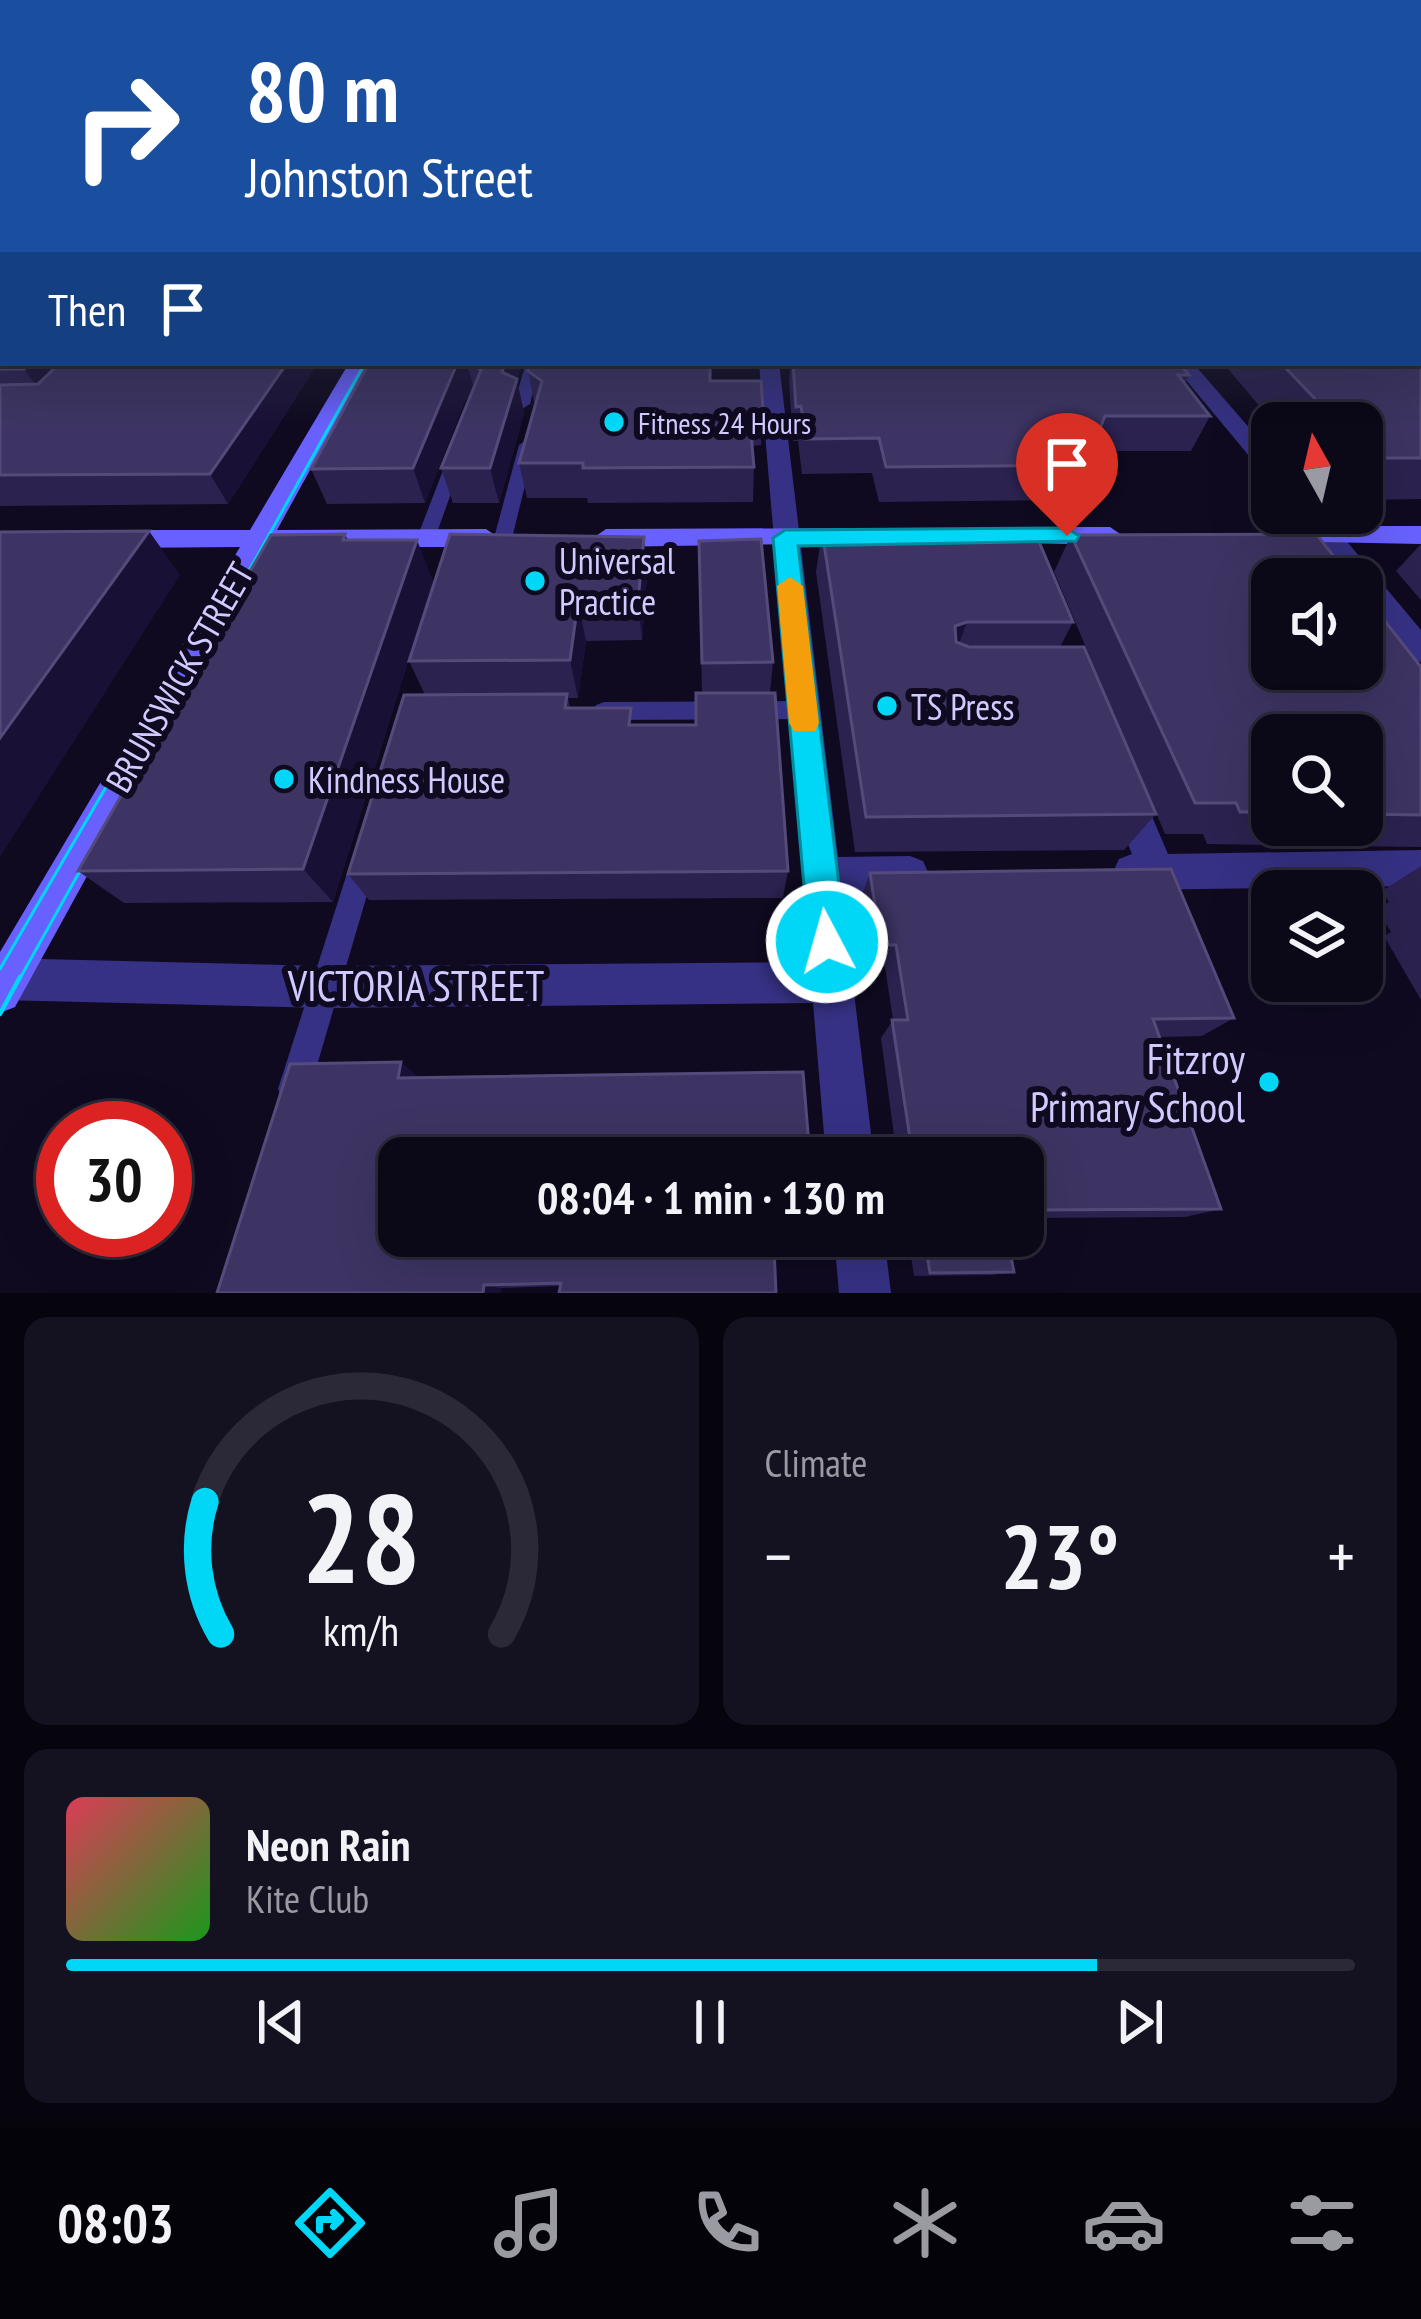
<!DOCTYPE html>
<html lang="en">
<head>
<meta charset="utf-8">
<style>
  :root { --surface:#0b0818; --page:#141121; --text:#f1f3f6; --muted:#9a9aa2; --line:#2b2937; --accent:#00d6f5 }
  body { margin:0; font-family:"PT Sans Narrow",sans-serif; background:var(--page); color:var(--text); height:100vh; display:flex; flex-direction:column; font-size:45px; white-space:nowrap }
  * { box-sizing:border-box; margin:0 }
  p { font-size:39px; color:var(--muted) }
  .icon { flex:none; width:66px; height:66px; fill:none; stroke:currentColor; stroke-width:2; stroke-linecap:round; stroke-linejoin:round }
  .map { position:relative; height:1293px; overflow:hidden }
  .side { display:flex; flex-direction:column; gap:24px; padding:24px; background:#06040d; flex:1 }
  .side>* { flex:none }
  .guide { position:absolute; left:0px; top:0px; width:1422px; height:366px; box-shadow:0 12px 48px #0002,0 0 0 3px var(--line); background:#1a4fa0; color:#fff; overflow:hidden }
  .needle { width:78px; rotate:352deg }
  .buttons { position:absolute; left:1251px; top:402px; display:grid; gap:24px }
  .buttons a { display:grid; place-items:center; width:132px; height:132px; border-radius:24px; background:var(--surface); box-shadow:0 12px 48px #0002,0 0 0 3px var(--line); font-size:60px }
  .speed { position:absolute; left:36px; top:1101px; display:flex; gap:24px; font-size:60px; font-weight:700; text-align:center }
  .speed>* { display:grid; place-content:center; width:156px; height:156px; border-radius:50%; background:var(--surface); box-shadow:0 12px 48px #0002,0 0 0 3px var(--line); line-height:1 }
  .speed .limit { border:18px solid #d22; background:#fff; color:#111 }
  .pin { position:absolute; display:grid; place-items:center; width:102px; height:102px; color:#fff; margin:-123px -51px; border-radius:50% 50% 50% 0; rotate:-45deg; box-shadow:0 0 12px #0007 }
  .pin .icon { rotate:45deg }
  .me { position:absolute; width:132px; margin:-66px; rotate:354deg; stroke-linejoin:round; filter:drop-shadow(0 0 9px #0008) }
  .turn { display:flex; align-items:center; gap:42px; height:252px; padding:0 48px; font-size:54px }
  .turn .icon { width:156px; height:156px; stroke-width:2.5 }
  .turn b { display:block; font-size:84px; line-height:102px }
  .then { display:flex; align-items:center; height:114px; padding:0 48px; background:#0003; gap:24px; font-size:45px }
  .big { font-size:90px; font-weight:600; line-height:1.1 }
  .side .widget { flex:1; display:flex; flex-direction:column; justify-content:center; gap:18px; min-width:0; padding:0 42px; border-radius:24px; background:var(--page) }
  .side .dial { align-items:center; gap:0 }
  .dial svg { height:312px; overflow:visible; fill:none; stroke:var(--line); stroke-width:7; stroke-linecap:round; text-anchor:middle }
  .dial text { fill:var(--text); stroke:none }
  .song { display:flex; align-items:center; gap:36px }
  .cover { width:144px; height:144px; border-radius:18px; background:linear-gradient(135deg,hsl(350 70% 55%),hsl(120 70% 35%)) }
  .played { height:12px; border-radius:6px; background:linear-gradient(90deg,var(--accent) 80%,var(--line) 80%) }
  .keys { display:flex; justify-content:space-around; direction:ltr }
  .heat { display:flex; justify-content:space-between; align-items:center; font-size:66px; direction:ltr }
  .side .tiles { flex:1; display:grid; gap:24px; grid-template-columns:1fr 1fr }
  .widget:last-child { grid-column:span 2 }
  .trip { position:absolute; left:378px; top:1137px; width:666px; height:120px; border-radius:24px; background:var(--surface); box-shadow:0 12px 48px #0002,0 0 0 3px var(--line); font-weight:600; line-height:120px; text-align:center }
  .tab-bar { display:flex; height:192px; justify-content:space-around; align-items:center; background:#04030a; color:var(--muted) }
  .tab-bar .icon { width:84px; height:84px }
  .tab-bar .current { color:var(--accent) }
  .tab-bar b { font-size:54px; color:var(--text) }
  .map>svg:first-child { display:block }
  .lines { fill:none; stroke-linecap:round; stroke-linejoin:round }
  .lane { fill:#363184; fill-rule:evenodd }
  .street { fill:#363184; fill-rule:evenodd }
  .secondary { fill:#6961ff; fill-rule:evenodd }
  .tram-far1 { stroke:#00d6f5; stroke-width:3 }
  .tram { stroke:#00d6f5; stroke-width:4.5 }
  .wall { fill:#2b2250; fill-rule:evenodd }
  .shaded-wall { fill:#191135 }
  .building { fill:#3d3463; stroke:#544b7b; stroke-width:3 }
  .route { fill:#00d6f5; stroke:#008b9f; stroke-width:3 }
  .slow { fill:#f59e0b }
  .poi-dot { fill:#00d6f5; stroke:#0f0a20; stroke-width:4.5 }
  .labels { text-anchor:middle; dominant-baseline:central; stroke-width:12; stroke-linejoin:round; paint-order:stroke }
  .far-poi-label { font-size:30px; fill:#d1caff; stroke:#0f0a20; text-anchor:start }
  .poi-label { font-size:36px; fill:#d1caff; stroke:#0f0a20; text-anchor:start }
  .street-label { font-size:36px; fill:#d1caff; stroke:#0f0a20 }
  .near-street-label { font-size:42px; fill:#d1caff; stroke:#0f0a20 }
  .near-poi-label { font-size:42px; fill:#d1caff; stroke:#0f0a20; text-anchor:end }
</style>
</head>
<body>
<div class="map">
<svg width="1421" height="1293" viewBox="0 0 1421 1293">
  <rect width="100%" height="100%" fill="#0f0a20"/>
  <g class="lines">
    <g class="lane">
      <path d="M526,363H540L530,404L522,409L514,404Z"/>
      <path d="M527,440L535,445L512,538L503,544L494,538L519,445Z"/>
      <path d="M455,455L463,460L435,538L433,542H419L417,538L447,460Z"/>
      <path d="M803,701L811,704L814,710L811,716L803,719L604,720L596,717L593,711L596,705L604,702Z"/>
      <path d="M364,849L373,852L377,861L310,1089L305,1100L294,1105L283,1100L278,1089L351,861L355,852Z"/>
    </g>
    <g class="street">
      <path d="M759,363H779L838,857L910,856L923,861L929,874L923,887L910,892L842,893L874,1158H826L813,1003L325,1008L0,1000V958L325,966L810,962Z"/>
      <path d="M1172,363H1193L1272,454V476L1264,474Z"/>
      <path d="M1296,513H1323L1421,630V662L1410,659L1362,598V579H1347Z"/>
      <path d="M1127,782L1139,786L1168,854L1421,850V886L1132,890L1119,885L1113,872L1119,859L1132,854L1109,797L1115,786Z"/>
      <path d="M834,1236H884L891,1293H839Z"/>
    </g>
    <g class="secondary">
      <path d="M349,363H369L277,530L486,529L499,538L486,547H268L15,1007L0,1013V952L240,547L114,548L101,539L114,530H250Z"/>
      <path d="M1278,526H1421V544L1269,541L1265,535Z"/>
      <path d="M996,527H1110L1123,536L1110,545L987,542L983,536L987,530Z"/>
      <path d="M858,528L871,537L867,543L606,547L593,538L606,529Z"/>
    </g>
    <g class="tram-far1">
      <path d="M169,714L365,363"/>
      <path d="M0,969L169,679"/>
      <path d="M19,980L95,844"/>
    </g>
    <path class="tram" d="M0,1014L20,977"/>
  </g>
  <g class="wall">
    <path d="M0,247L3,363H318L228,504L0,506Z"/>
    <path d="M1419,247H1421V499L1362,500V423H1274L1223,363H1419Z"/>
    <path d="M369,363H519L520,368L517,380L524,413L499,503H453L441,468L470,396L465,400L425,503L327,504L311,469Z"/>
    <path d="M791,363L1189,375L1185,384L1210,416L1191,451H1091L1070,500L879,502L872,473L802,474L798,441H793L789,381Z"/>
    <path d="M528,371L710,381L763,410L761,445L752,446L754,467L753,502L588,503L587,498H527L519,463L535,406Z"/>
    <path d="M995,530L1073,622L1060,647L1156,814L1124,850L855,852L816,572L822,531L993,534Z"/>
    <path d="M345,534L348,540L433,581L333,902L124,903L78,871Z"/>
    <path d="M1071,535L1421,667V847L1207,844L1203,834H1165L1054,572ZM1272,735H1362V825H1272Z"/>
    <path d="M644,537L647,577L642,640L586,641L578,698H568L570,708L633,725H696L702,693L699,541L773,662L770,693L788,871L783,898L369,900L348,874L425,695L409,661Z"/>
    <path d="M1421,544V600L1396,571Z"/>
    <path d="M1421,866V1000L1384,936L1391,932L1377,909L1389,902L1382,891Z"/>
    <path d="M870,873L1234,1018L1202,1036L1159,1037L1221,1209L1185,1217L1023,1218V1158H897L881,1038L893,1020L885,967H871L861,897Z"/>
    <path d="M420,1077L817,1247L809,1252L774,1253L560,1286L501,1288L500,1293H217Z"/>
    <path d="M908,1236H1007L1014,1272L992,1275L914,1276Z"/>
  </g>
  <g class="shaded-wall">
    <path d="M31,363H82L45,398L24,369Z"/>
    <path d="M287,363H318L228,504L210,474Z"/>
    <path d="M461,363H467L475,393L465,400L425,503L413,468L456,366Z"/>
    <path d="M505,363H519L520,368L517,380L524,413L499,503L490,468Z"/>
    <path d="M149,531L180,575L0,857V738Z"/>
    <path d="M644,537L647,577L642,640L638,601Z"/>
    <path d="M417,540L433,581L333,902L303,869Z"/>
    <path d="M578,602L586,641L578,698L570,660Z"/>
    <path d="M967,622L952,663L955,626Z"/>
    <path d="M401,1062L421,1079L398,1078Z"/>
    <path d="M484,1285L501,1288L500,1293H483Z"/>
  </g>
  <g class="building">
    <path d="M0,247H3V363H31L24,369H0Z"/>
    <rect x="1419" y="247" width="2" height="74"/>
    <path d="M1419,333L1421,334V458H1379L1367,454L1362,449V423H1338L1281,363H1419Z"/>
    <path d="M60,363H287L210,474L0,475V385L38,384Z"/>
    <path d="M369,363H461L456,366L413,468L311,469Z"/>
    <path d="M471,363H505L502,372L517,379L490,468H441L481,370Z"/>
    <path d="M530,363H710V381H761L763,410L749,412L754,467L583,468V463H519L542,381L528,371Z"/>
    <path d="M793,363H1179L1189,375H1178L1210,416H1105L1085,465L886,467L879,438L806,439L801,406L796,407Z"/>
    <path d="M995,530H1034L1073,622H967L955,626L956,642L969,647H1084L1156,814L866,817L822,531L996,534Z"/>
    <path d="M149,531L0,738V532Z"/>
    <path d="M345,534L343,540H417L303,869L78,871L271,535Z"/>
    <path d="M450,534L644,537L638,601L578,602L570,660L409,661Z"/>
    <path d="M1316,534L1352,579H1272V669H1362V592L1421,667V815L1362,814V735H1272V812H1240L1236,803H1195L1071,535Z"/>
    <path d="M761,539L773,662L702,663L699,541Z"/>
    <path d="M696,693H775L788,871L348,874L404,695L567,694L565,708H631L629,725H696Z"/>
    <path d="M1171,869L1234,1018L1153,1019L1221,1209L1023,1210V1158H913L892,1020H908L896,945H881L870,873Z"/>
    <path d="M401,1062L398,1078L803,1072L810,1158H399V1236H816L817,1247L774,1248L776,1293H559L561,1283L484,1285L483,1293H217L290,1064Z"/>
    <path d="M924,1236H1007L1014,1272L930,1273Z"/>
  </g>
  <linearGradient id="sky" x2="0" y2="1"><stop stop-color="#080612"/><stop offset="0.58" stop-color="#31334e"/><stop offset="1" stop-color="#31334e" stop-opacity="0"/></linearGradient>
  <rect width="1421" height="428" fill="url(#sky)"/>
  <path class="route" d="M1067,528L1079,536L1076,541L798,546L846,942L840,955L827,960L815,955L809,942L773,538L785,530Z"/>
  <path class="slow" d="M790,577L803,586L819,723L815,731H794L789,723L777,586Z"/>
  <g class="poi-dot">
    <circle cx="614" cy="422" r="12"/>
    <circle cx="535" cy="581" r="12"/>
    <circle cx="887" cy="706" r="12"/>
    <circle cx="284" cy="779" r="12"/>
    <circle cx="1269" cy="1082" r="12"/>
  </g>
  <g class="labels">
    <g class="far-poi-label">
      <text x="638" y="422">Fitness 24 Hours</text>
    </g>
    <g class="poi-label">
      <text x="559" y="560">Universal<tspan x="559" dy="41">Practice</tspan></text>
      <text x="911" y="706">TS Press</text>
      <text x="308" y="779">Kindness House</text>
    </g>
    <g class="street-label">
      <text transform="translate(179 677) rotate(-60)">BRUNSWICK STREET</text>
    </g>
    <g class="near-street-label">
      <text x="416" y="985">VICTORIA STREET</text>
    </g>
    <g class="near-poi-label">
      <text x="1245" y="1058">Fitzroy<tspan x="1245" dy="48">Primary School</tspan></text>
    </g>
  </g>
</svg>
<div class="buttons">
<a><svg class="needle" viewBox="-14 -14 28 28"><path d="M0-13l5 13h-10z" fill="#e53935"/><path d="M0 13l5-13h-10z" fill="#9a9aa2"/></svg></a>
<a><svg class="icon" aria-label="sound" viewBox="0 0 24 24"><path d="M4 9h4l5-4v14l-5-4H4zM17 9q2 3 0 6"/></svg></a>
<a><svg class="icon" aria-label="search" viewBox="0 0 24 24"><circle cx="10" cy="10" r="6"/><path d="M15 15l6 6"/></svg></a>
<a><svg class="icon" aria-label="layers" viewBox="0 0 24 24"><path d="M12 4l9 5-9 5-9-5zM3 14l9 5 9-5"/></svg></a>
</div>
<div class="speed"><div class="limit">30</div></div>
<div class="pin" style="left:1067px;top:536px;background:#d93025"><svg class="icon" aria-label="arrive" viewBox="0 0 24 24"><path d="M6 21V4h12l-3 4 3 4H6"/></svg></div>
<svg class="me" style="left:827px;top:942px" viewBox="-20 -20 40 40"><circle r="17" fill="#00d6f5" stroke="#fff" stroke-width="3"/><path d="M0-11L8 9 0 5-8 9z" fill="#fff"/></svg>
<div class="trip">08:04 · 1 min · 130 m</div>
<div class="guide">
<div class="turn"><svg class="icon" aria-label="right" viewBox="0 0 24 24"><path d="M7 20v-9h11M14 6l5 5-5 5"/></svg><div><b>80 m</b>Johnston Street</div></div>
<div class="then">Then<svg class="icon" aria-label="arrive" viewBox="0 0 24 24"><path d="M6 21V4h12l-3 4 3 4H6"/></svg></div>
</div>
</div>
<section class="side">
<div class="tiles">
<div class="widget dial"><svg viewBox="0 0 100 80">
<path d="M14 69A42 42 0 1 1 86 69"/>
<path d="M14 69A42 42 0 0 1 10 35" stroke="#00d6f5"/>
<text x="50" y="56" font-size="32" font-weight="700">28</text>
<text x="50" y="72" font-size="11">km/h</text>
</svg></div>
<div class="widget"><p>Climate</p>
<div class="heat"><a>−</a><b class="big">23°</b><a>+</a></div>
</div>
<div class="widget">
<div class="song"><i class="cover"></i><div><b>Neon Rain</b><p>Kite Club</p></div></div>
<div class="played"></div>
<div class="keys"><svg class="icon" aria-label="previous" viewBox="0 0 24 24"><path d="M18 5L8 12l10 7zM5 5v14"/></svg><svg class="icon" aria-label="pause" viewBox="0 0 24 24"><path d="M8 5v14M16 5v14"/></svg><svg class="icon" aria-label="next" viewBox="0 0 24 24"><path d="M6 5l10 7-10 7zM19 5v14"/></svg></div>
</div>
</div>
</section>
<nav class="tab-bar">
<b>08:03</b>
<svg class="icon current" aria-label="directions" viewBox="0 0 24 24"><path d="M12 3l9 9-9 9-9-9zM9 14v-3h6M13 9l2 2-2 2"/></svg>
<svg class="icon" aria-label="music" viewBox="0 0 24 24"><path d="M9 18V5l10-2v13"/><circle cx="6" cy="18" r="3"/><circle cx="16" cy="16" r="3"/></svg>
<svg class="icon" aria-label="phone" viewBox="0 0 24 24"><path d="M5 4h4l2 5-3 2q2 4 5 5l2-3 5 2v4C11 20 4 13 5 4z"/></svg>
<svg class="icon" aria-label="climate" viewBox="0 0 24 24"><path d="M12 3v18M4 7l16 10M4 17L20 7"/></svg>
<svg class="icon" aria-label="car" viewBox="0 0 24 24"><path d="M5 17H2v-5l4-1 3-4h7l3 4 3 1v5h-3M9 17h6M6 11h13"/><circle cx="7" cy="17" r="2"/><circle cx="17" cy="17" r="2"/></svg>
<svg class="icon" aria-label="filters" viewBox="0 0 24 24"><path d="M4 7h16M4 17h16"/><circle cx="9" cy="7" r="2"/><circle cx="15" cy="17" r="2"/></svg>
</nav>
</body>
</html>
